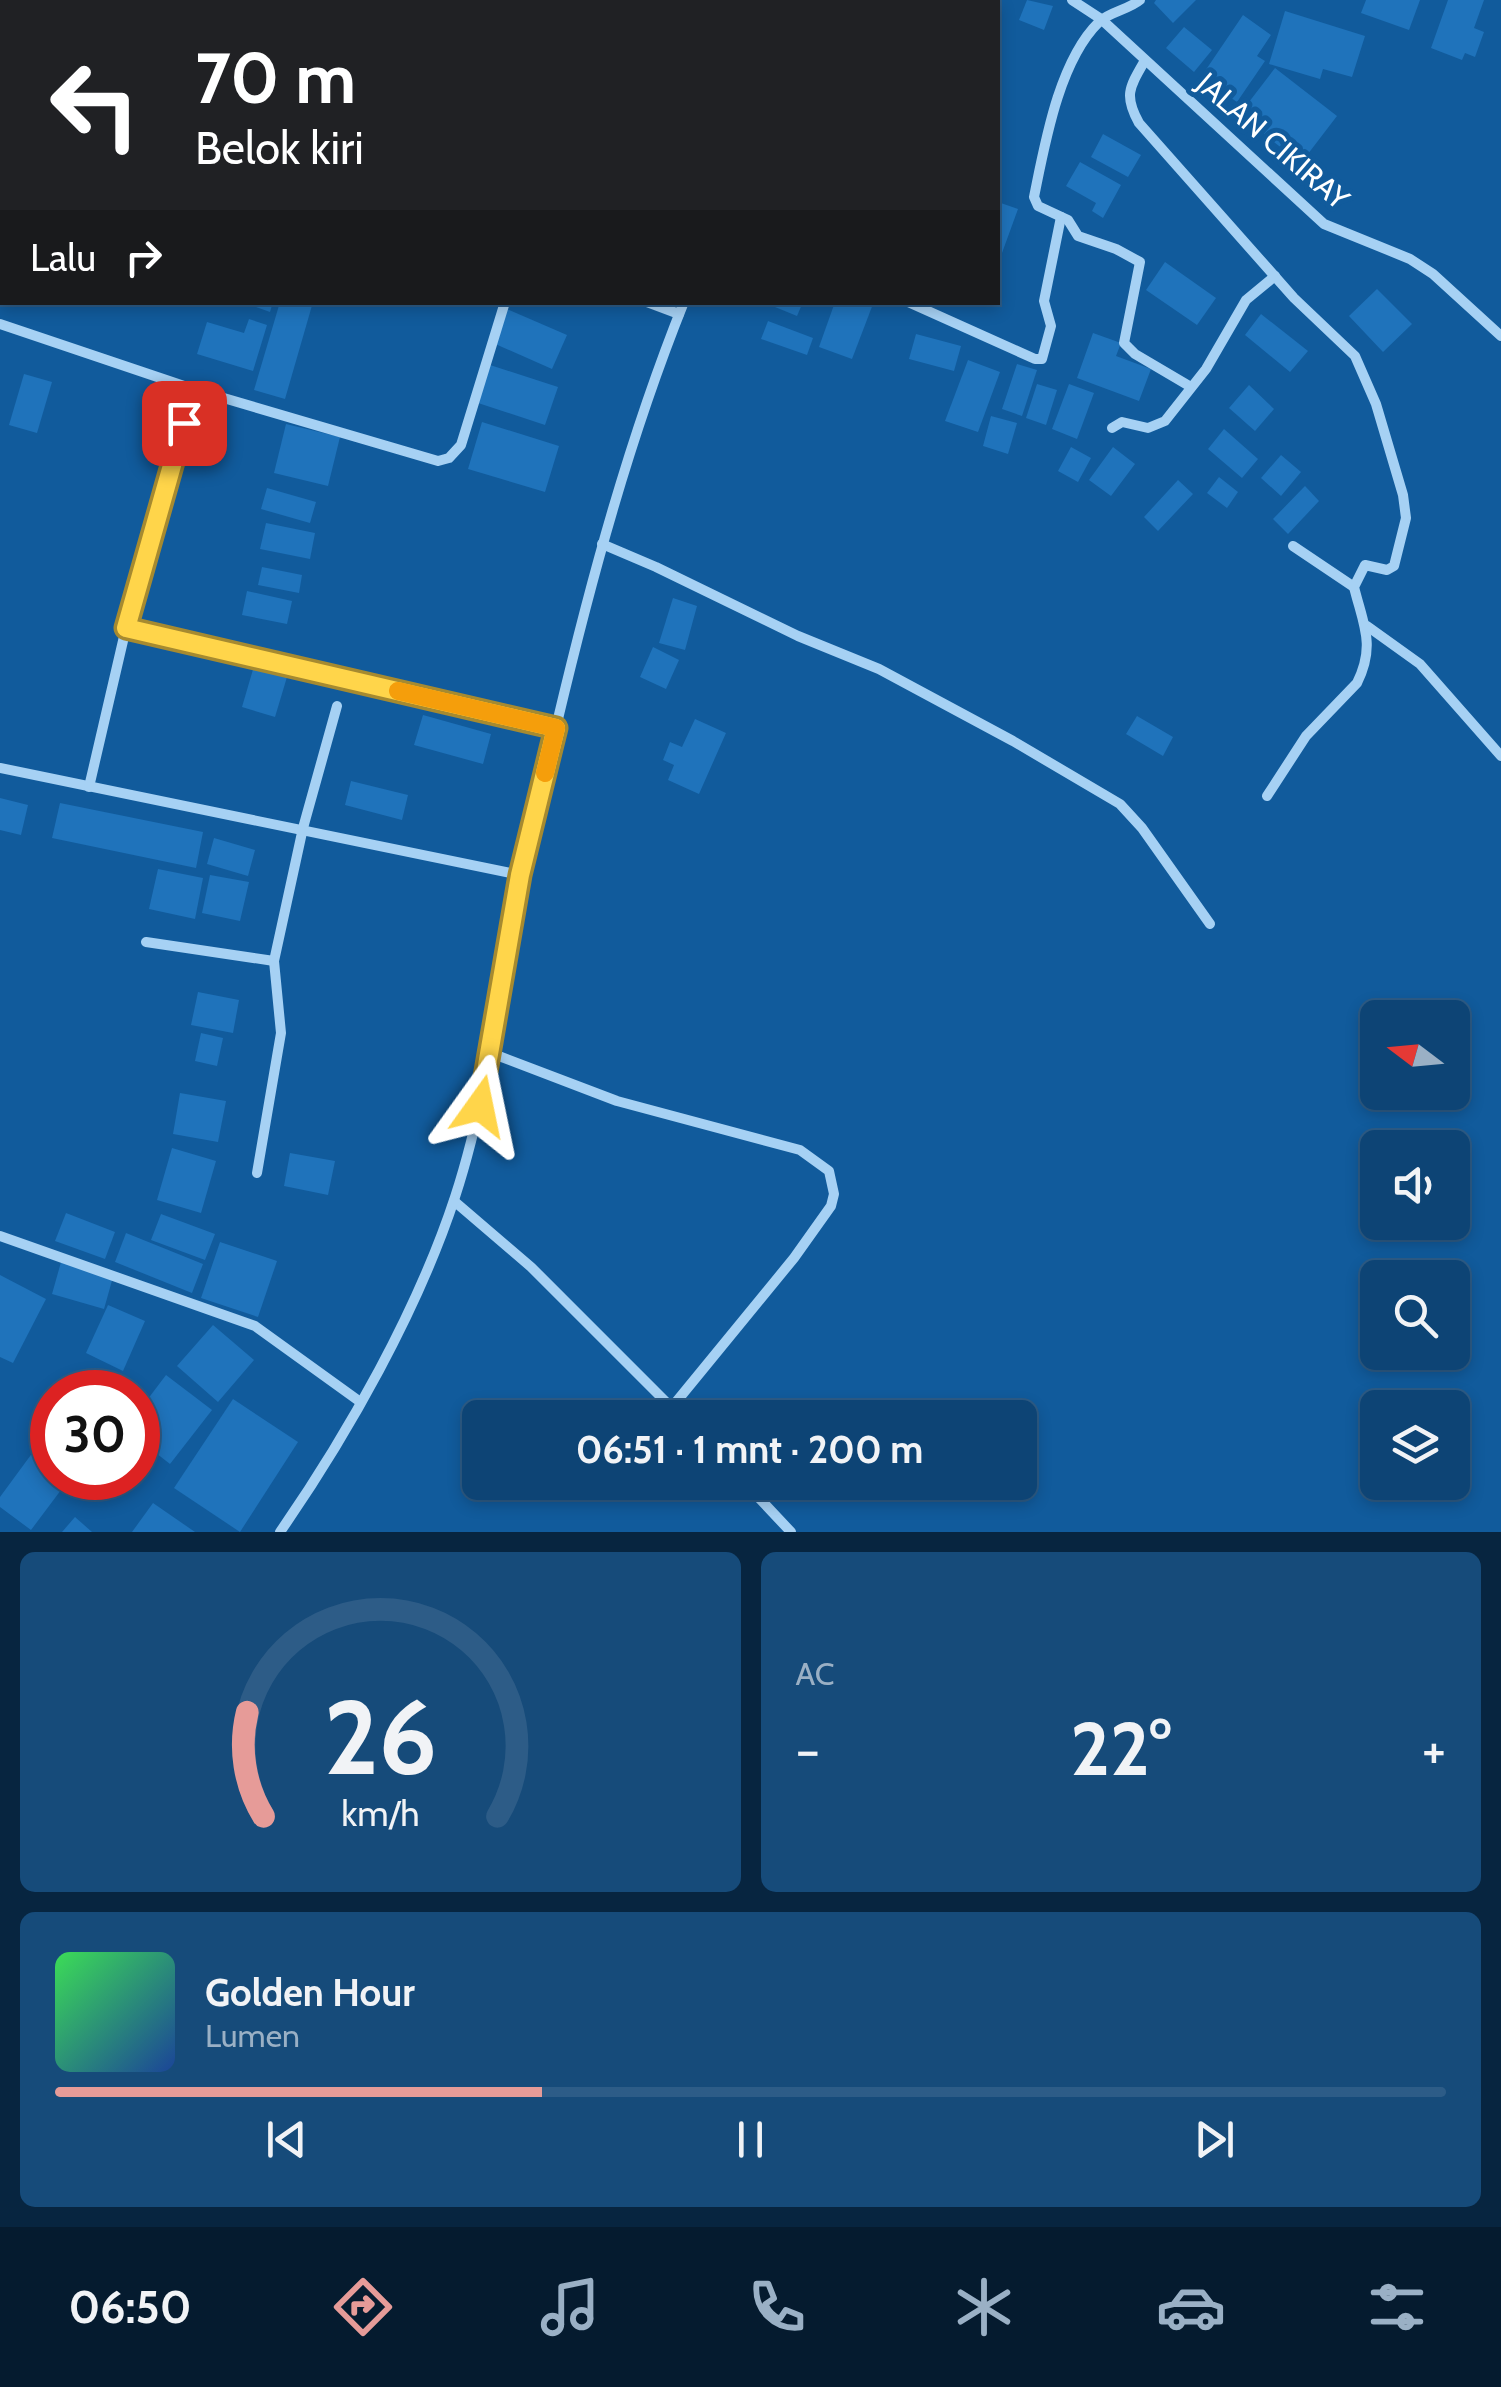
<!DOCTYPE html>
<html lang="id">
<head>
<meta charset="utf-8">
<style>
  :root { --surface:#0d4475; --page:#164b7a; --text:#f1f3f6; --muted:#9ab0c5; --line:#2d5c87; --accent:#e69b98 }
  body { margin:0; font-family:Cabin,sans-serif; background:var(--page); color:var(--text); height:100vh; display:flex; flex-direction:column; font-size:38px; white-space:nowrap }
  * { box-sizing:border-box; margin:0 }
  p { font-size:32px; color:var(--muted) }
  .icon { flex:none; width:55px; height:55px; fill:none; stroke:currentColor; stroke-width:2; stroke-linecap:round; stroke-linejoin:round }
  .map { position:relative; height:1532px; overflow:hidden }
  .details { display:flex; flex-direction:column; gap:20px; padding:20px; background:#072540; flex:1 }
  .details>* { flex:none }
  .guide { position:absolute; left:0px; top:0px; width:1000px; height:305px; box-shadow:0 5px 15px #0003,0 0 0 2px var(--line); background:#202124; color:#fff; overflow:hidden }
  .needle { width:65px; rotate:286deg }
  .buttons { position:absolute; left:1360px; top:1000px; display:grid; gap:20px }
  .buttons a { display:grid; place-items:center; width:110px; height:110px; border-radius:15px; background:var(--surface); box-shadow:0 5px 15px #0003,0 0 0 2px var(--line); font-size:50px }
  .speed { position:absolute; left:30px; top:1370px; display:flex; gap:20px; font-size:50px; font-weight:700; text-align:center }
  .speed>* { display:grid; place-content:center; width:130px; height:130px; border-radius:50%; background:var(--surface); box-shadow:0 5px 15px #0003,0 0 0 2px var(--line); line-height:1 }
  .speed .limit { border:15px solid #d22; background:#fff; color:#111 }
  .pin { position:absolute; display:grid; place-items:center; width:85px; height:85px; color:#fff; margin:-42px; border-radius:20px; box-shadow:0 5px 15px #0006 }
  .me { position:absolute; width:110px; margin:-55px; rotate:12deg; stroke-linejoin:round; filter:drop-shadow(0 0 8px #0008) }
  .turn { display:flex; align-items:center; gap:35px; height:210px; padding:0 30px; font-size:45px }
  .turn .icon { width:130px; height:130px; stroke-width:2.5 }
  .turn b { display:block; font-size:70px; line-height:85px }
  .then { display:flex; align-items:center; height:95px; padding:0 30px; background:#0003; gap:20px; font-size:38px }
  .big { font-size:75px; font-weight:700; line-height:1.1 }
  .details .tile { flex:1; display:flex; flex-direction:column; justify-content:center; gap:15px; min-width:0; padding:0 35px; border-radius:15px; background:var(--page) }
  .details .dial { align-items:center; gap:0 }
  .dial svg { height:260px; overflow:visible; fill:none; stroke:var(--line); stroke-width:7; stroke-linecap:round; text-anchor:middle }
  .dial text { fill:var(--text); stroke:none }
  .song { display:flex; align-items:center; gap:30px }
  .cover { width:120px; height:120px; border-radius:15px; background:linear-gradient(135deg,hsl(130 70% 55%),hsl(220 70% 35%)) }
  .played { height:10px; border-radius:5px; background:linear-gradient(90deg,var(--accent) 35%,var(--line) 35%) }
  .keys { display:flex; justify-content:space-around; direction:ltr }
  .heat { display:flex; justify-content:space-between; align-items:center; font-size:55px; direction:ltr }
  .details .tiles { flex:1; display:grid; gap:20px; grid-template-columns:1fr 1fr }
  .tile:last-child { grid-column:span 2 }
  .trip { position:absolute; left:462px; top:1400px; width:575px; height:100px; border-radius:15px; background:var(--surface); box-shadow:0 5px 15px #0003,0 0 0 2px var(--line); font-weight:700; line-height:100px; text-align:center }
  .tabs { display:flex; height:160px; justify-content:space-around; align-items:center; background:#051b2f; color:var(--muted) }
  .tabs .icon { width:70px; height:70px }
  .tabs .selected { color:var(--accent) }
  .tabs b { font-size:45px; color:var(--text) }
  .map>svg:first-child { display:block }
  .building { fill:#1f73bb }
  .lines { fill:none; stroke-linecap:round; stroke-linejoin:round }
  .minor { stroke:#a6d1f4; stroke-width:10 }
  .route-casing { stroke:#a68a30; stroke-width:25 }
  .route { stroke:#ffd54a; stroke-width:18 }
  .slow { stroke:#f59e0b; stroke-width:18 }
  .labels { text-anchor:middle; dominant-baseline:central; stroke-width:10; stroke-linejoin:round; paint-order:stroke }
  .street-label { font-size:30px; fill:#fff; stroke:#115b9c }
</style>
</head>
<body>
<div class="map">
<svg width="1501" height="1532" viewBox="0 0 1501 1532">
  <rect width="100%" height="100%" fill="#115b9c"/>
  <g class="building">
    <path d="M1027,0L1053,6L1044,30L1019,20Z"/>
    <path d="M1156,0H1196L1173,23L1154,3Z"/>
    <path d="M1366,0H1420L1409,30L1361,13Z"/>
    <path d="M1448,0H1484L1474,28L1484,32L1475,57L1465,53L1462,60L1431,48Z"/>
    <path d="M1285,11L1365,36L1352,77L1323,69L1320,79L1269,64Z"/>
    <path d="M1243,15L1271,35L1257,56L1265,61L1237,102L1201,77Z"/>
    <path d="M1184,27L1212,50L1194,72L1166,48Z"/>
    <path d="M1275,68L1337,116L1301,163L1239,115Z"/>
    <path d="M1103,134L1141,155L1128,177L1091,157Z"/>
    <path d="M1080,162L1121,185L1103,218L1092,211L1096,203L1066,186Z"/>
    <path d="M998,202L1018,209L1002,253L998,252Z"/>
    <path d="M1165,262L1216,298L1197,325L1146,290Z"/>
    <path d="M1377,289L1412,324L1383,352L1349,316Z"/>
    <path d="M242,302H273L270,312Z"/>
    <path d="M280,302H313L285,399L254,390Z"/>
    <path d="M777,302H803L797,316L775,307Z"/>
    <path d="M835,302L873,304L852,359L819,347Z"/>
    <path d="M507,309L567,335L552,369L493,343Z"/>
    <path d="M1261,314L1308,351L1290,372L1245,335Z"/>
    <path d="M249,319L267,325L253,371L197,354L207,322L244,333Z"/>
    <path d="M768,321L813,338L807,355L761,339Z"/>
    <path d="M1093,333L1121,343L1116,356L1151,369L1139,401L1077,378Z"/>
    <path d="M916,334L961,346L954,371L909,359Z"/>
    <path d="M968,360L1000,372L978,432L945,421Z"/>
    <path d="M487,364L558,387L545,425L475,402Z"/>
    <path d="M1017,364L1037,370L1022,416L1002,409Z"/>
    <path d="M24,374L52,382L37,433L9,425Z"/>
    <path d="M1037,384L1057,390L1046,425L1026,418Z"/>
    <path d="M1069,384L1094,393L1077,439L1052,429Z"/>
    <path d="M1249,385L1274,409L1255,431L1229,408Z"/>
    <path d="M991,416L1017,423L1008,454L983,446Z"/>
    <path d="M482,422L559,446L545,492L468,469Z"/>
    <path d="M286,424L340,437L328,486L274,473Z"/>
    <path d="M1224,429L1258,459L1242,478L1208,449Z"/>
    <path d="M1071,447L1091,458L1078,482L1058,471Z"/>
    <path d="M1113,447L1135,464L1111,496L1089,480Z"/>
    <path d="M1281,455L1301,472L1281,496L1261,478Z"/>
    <path d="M1219,477L1238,492L1227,508L1207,493Z"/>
    <path d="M1178,480L1193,494L1158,531L1144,517Z"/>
    <path d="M1305,486L1319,501L1288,534L1273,519Z"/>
    <path d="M267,488L316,502L310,523L261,509Z"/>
    <path d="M266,523L315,533L310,559L260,549Z"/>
    <path d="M262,567L302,575L299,593L258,585Z"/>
    <path d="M247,591L292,601L287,624L242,615Z"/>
    <path d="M673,598L697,606L685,650L659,643Z"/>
    <path d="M653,647L679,660L666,689L640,677Z"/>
    <path d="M254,666L287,677L275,717L242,707Z"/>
    <path d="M423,715L491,734L483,764L414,745Z"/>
    <path d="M1137,716L1173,737L1163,756L1126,734Z"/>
    <path d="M695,719L726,733L699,794L668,780L674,765L663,760L670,742L682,747Z"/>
    <path d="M351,781L408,795L402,820L345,805Z"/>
    <path d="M0,798L28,805L21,835L0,830Z"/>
    <path d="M60,803L203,832L196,868L52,838Z"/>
    <path d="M214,838L255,850L248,876L207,864Z"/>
    <path d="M158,869L203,878L195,919L149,909Z"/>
    <path d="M210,875L249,882L240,921L202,913Z"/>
    <path d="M198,992L239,1000L233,1033L191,1025Z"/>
    <path d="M201,1033L223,1038L217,1066L195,1061Z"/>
    <path d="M180,1093L226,1101L218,1142L173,1134Z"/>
    <path d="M172,1148L216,1161L201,1213L157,1200Z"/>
    <path d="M290,1153L335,1161L328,1195L284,1186Z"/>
    <path d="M66,1213L115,1232L105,1259L55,1241Z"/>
    <path d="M161,1214L215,1234L205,1260L151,1240Z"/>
    <path d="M126,1233L203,1264L192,1293L115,1262Z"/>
    <path d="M220,1242L277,1261L258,1317L201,1298Z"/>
    <path d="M61,1262L113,1277L104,1309L52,1294Z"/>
    <path d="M0,1275L46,1299L13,1363L0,1357Z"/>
    <path d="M108,1305L145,1321L123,1371L86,1353Z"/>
    <path d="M213,1325L254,1360L218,1402L177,1366Z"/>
    <path d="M166,1375L212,1410L170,1464L138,1439V1412Z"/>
    <path d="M91,1381L104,1392H81Z"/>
    <path d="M233,1399L298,1442L240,1532L174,1488Z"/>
    <path d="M36,1448L52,1461V1478H70L31,1530L0,1507V1497Z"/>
    <path d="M153,1503L195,1532H132Z"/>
    <path d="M75,1517L92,1532H62Z"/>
  </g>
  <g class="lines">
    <g class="minor">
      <path d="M490,0L494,2"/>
      <path d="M1072,0L1101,19L1324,224L1410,259L1433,274L1501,336"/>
      <path d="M1140,0C1128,10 1109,12 1099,22C1059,61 1045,143 1034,197L1038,206L1068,220L1078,236L1116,249L1140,262L1124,343L1135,354L1191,387"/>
      <path d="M755,2L756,0"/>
      <path d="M1144,62C1129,88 1124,96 1139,123L1294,298L1355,356L1376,404L1403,495L1406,518L1394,566L1387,570L1365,565L1354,587C1363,624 1376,645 1357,683L1306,736L1267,796"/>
      <path d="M647,302L679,314"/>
      <path d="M908,302L1035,359H1042L1051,326L1044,301L1061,217"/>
      <path d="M0,324L193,389L438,461L449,458L461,445L505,302"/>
      <path d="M1112,428L1122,422L1148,428L1165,421L1206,369L1246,300L1275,276"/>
      <path d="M602,544L656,567L798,636L879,669L1013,741L1120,804L1142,828L1210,924"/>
      <path d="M1293,546L1354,587"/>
      <path d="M1367,626L1420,664L1501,756"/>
      <path d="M126,628L556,728"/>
      <path d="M0,768L520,875"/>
      <path d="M89,787L126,628L193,389"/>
      <path d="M146,942L274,961"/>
      <path d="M491,1053L617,1101L800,1150L829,1171L834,1194L831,1206L794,1258L672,1407"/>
      <path d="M257,1173L281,1033L274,961L303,828L337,706"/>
      <path d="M454,1201L531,1267L682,1418"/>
      <path d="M0,1236L255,1326L359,1401"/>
      <path d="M744,1482L791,1532"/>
      <path d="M280,1532C348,1434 418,1310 455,1197C489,1093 500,985 519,878C529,826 544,774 557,723C591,580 629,439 684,302"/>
    </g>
  </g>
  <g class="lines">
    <g class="route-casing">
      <path id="route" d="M184,423L126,628L556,728L520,875L480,1106"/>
    </g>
    <use href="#route" class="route"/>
    <path class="slow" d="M398,691L556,728L545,773"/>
  </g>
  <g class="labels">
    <g class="street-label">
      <text transform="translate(1273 141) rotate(41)">JALAN CIKIRAY</text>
    </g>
  </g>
</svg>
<div class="buttons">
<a><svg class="needle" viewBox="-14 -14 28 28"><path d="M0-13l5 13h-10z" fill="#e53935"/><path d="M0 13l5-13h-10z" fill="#9ab0c5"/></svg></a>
<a><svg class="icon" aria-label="sound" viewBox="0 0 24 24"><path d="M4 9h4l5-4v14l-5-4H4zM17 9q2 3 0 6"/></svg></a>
<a><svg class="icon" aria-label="search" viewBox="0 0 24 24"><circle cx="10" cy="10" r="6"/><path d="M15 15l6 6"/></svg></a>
<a><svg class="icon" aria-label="layers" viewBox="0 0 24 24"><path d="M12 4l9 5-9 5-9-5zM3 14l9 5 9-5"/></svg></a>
</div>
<div class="speed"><div class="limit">30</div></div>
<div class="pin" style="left:184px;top:423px;background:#d93025"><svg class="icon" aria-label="arrive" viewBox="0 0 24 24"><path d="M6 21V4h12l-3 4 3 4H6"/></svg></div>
<svg class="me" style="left:480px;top:1106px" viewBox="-20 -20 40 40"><path d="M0-17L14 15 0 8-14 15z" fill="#ffd54a" stroke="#fff" stroke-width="4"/></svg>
<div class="trip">06:51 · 1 mnt · 200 m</div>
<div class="guide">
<div class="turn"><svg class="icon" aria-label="left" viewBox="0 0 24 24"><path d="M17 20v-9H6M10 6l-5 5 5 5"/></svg><div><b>70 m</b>Belok kiri</div></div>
<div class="then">Lalu<svg class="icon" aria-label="right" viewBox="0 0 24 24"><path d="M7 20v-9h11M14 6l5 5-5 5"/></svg></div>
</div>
</div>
<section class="details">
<div class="tiles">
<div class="tile dial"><svg viewBox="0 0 100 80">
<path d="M14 69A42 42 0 1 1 86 69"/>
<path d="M14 69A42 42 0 0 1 9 37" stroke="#e69b98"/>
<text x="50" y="56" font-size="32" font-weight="700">26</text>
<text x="50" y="72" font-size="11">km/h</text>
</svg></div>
<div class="tile"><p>AC</p>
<div class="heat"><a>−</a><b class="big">22°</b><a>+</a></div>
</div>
<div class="tile">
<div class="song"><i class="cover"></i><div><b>Golden Hour</b><p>Lumen</p></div></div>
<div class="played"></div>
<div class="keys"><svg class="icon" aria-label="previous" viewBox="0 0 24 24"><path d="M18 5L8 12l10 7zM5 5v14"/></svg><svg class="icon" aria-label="pause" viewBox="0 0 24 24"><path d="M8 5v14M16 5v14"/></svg><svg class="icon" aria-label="next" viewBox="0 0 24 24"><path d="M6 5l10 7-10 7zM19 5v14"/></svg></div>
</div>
</div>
</section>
<nav class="tabs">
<b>06:50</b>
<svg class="icon selected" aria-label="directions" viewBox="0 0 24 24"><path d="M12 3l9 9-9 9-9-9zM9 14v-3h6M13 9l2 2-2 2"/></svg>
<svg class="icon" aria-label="music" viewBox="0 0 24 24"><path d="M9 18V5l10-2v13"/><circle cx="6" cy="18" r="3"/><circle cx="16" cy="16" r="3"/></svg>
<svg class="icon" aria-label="phone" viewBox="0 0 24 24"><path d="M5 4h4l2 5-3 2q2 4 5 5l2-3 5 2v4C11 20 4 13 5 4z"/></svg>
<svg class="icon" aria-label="climate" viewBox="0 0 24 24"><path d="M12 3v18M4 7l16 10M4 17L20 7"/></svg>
<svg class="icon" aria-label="car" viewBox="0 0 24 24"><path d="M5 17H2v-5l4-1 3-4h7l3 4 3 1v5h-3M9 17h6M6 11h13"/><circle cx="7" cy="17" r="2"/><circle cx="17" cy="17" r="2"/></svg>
<svg class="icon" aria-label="filters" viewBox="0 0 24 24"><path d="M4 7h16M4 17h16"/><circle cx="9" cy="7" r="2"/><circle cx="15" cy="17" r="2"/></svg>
</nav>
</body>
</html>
